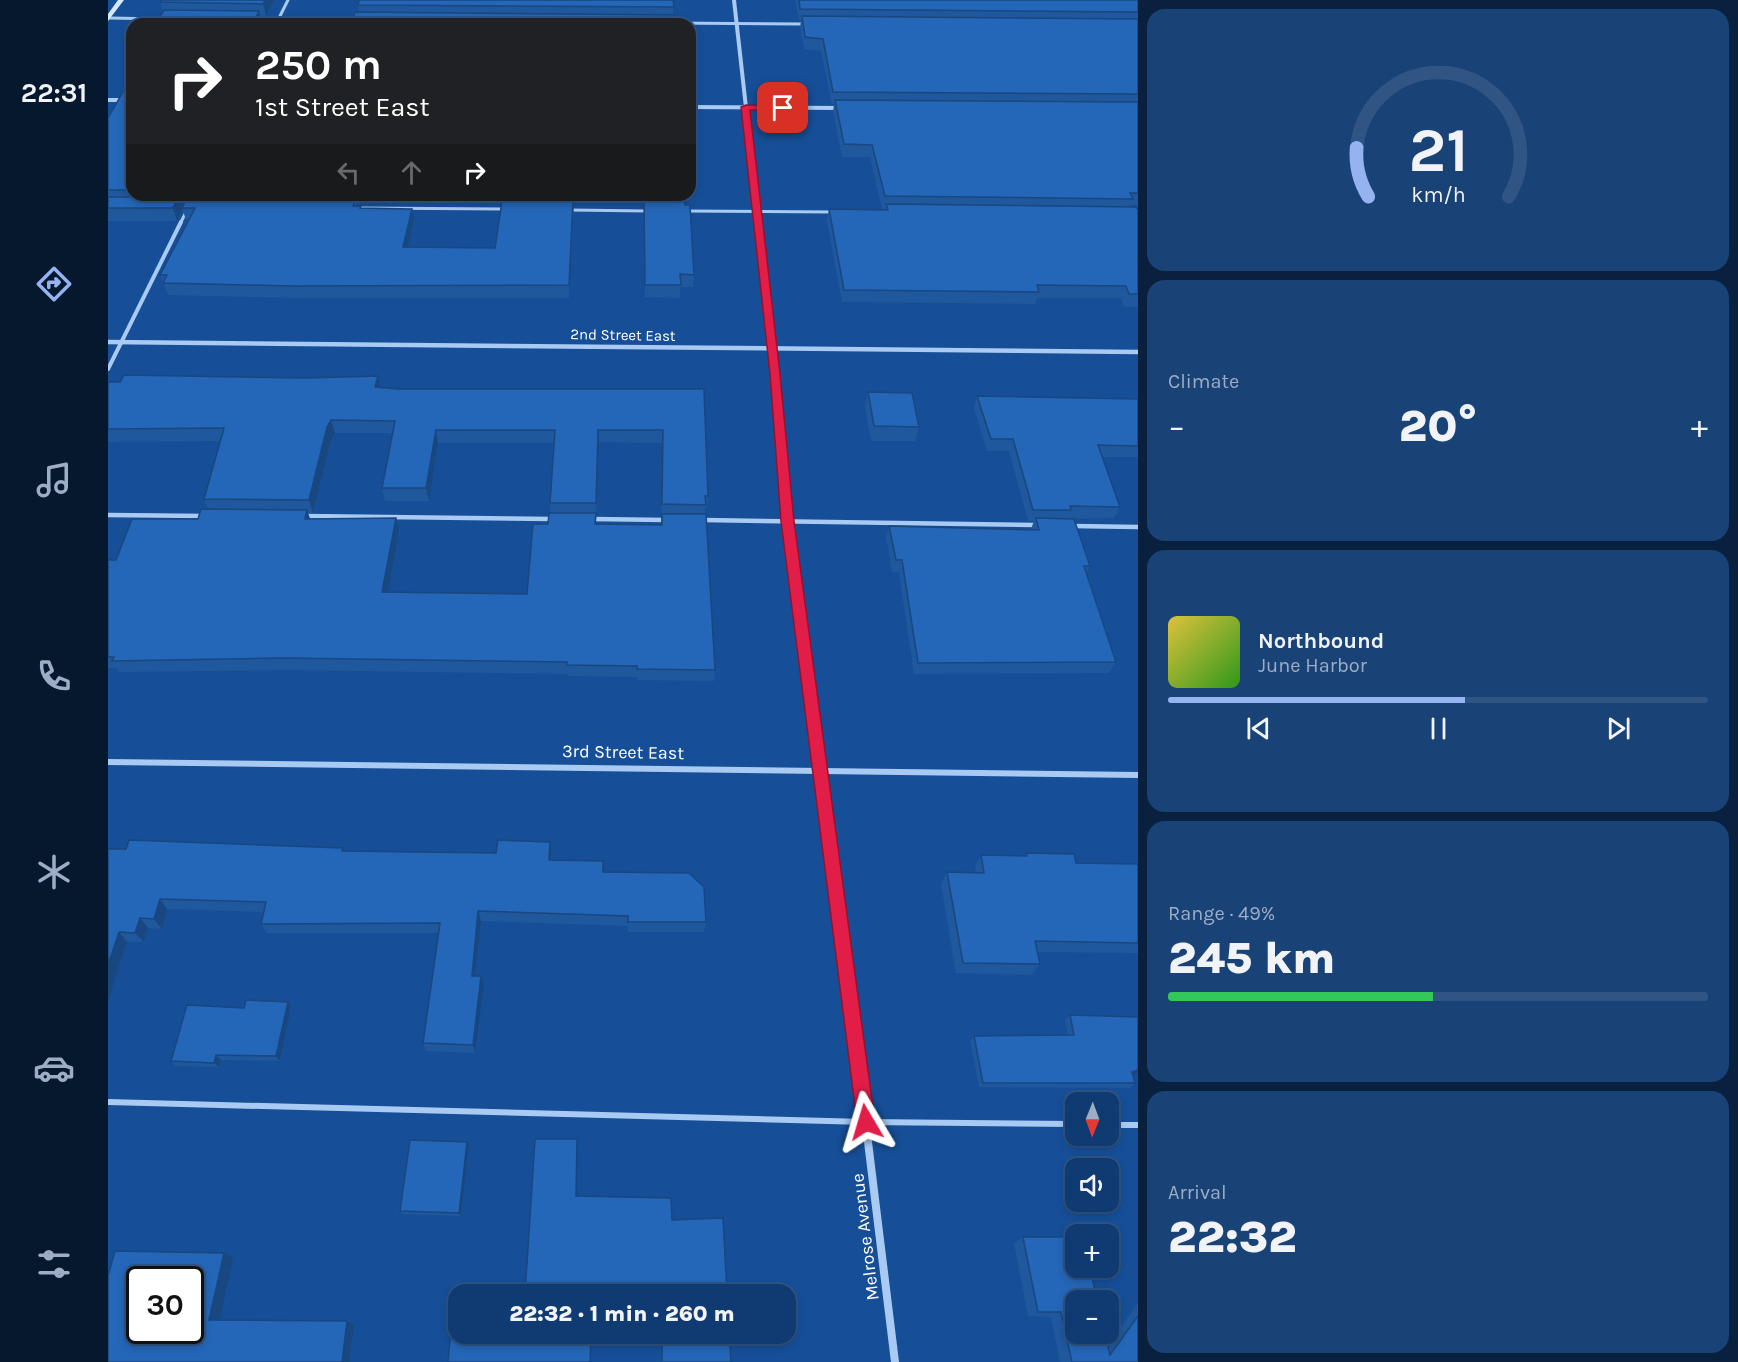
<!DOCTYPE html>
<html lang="en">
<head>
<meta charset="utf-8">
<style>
  :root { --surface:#103b72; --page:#194277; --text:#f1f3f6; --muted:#9cadc4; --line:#305584; --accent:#95b2f1 }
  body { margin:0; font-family:Karla,sans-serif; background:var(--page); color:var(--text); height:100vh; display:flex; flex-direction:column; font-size:22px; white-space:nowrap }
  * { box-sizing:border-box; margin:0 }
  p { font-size:20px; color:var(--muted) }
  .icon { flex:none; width:33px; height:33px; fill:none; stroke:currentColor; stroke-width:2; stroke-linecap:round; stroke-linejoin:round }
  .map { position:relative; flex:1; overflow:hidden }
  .sheet { display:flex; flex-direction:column; gap:9px; padding:9px; background:#09203f; width:600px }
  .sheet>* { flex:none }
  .banner { position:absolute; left:18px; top:18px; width:570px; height:183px; border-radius:18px; box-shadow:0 3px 9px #0003,0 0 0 2px var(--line); background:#202124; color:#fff; overflow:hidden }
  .needle { width:39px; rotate:181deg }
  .buttons { position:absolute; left:957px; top:1092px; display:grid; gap:12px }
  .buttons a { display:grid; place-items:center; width:54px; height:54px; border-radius:12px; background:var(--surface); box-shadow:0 3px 9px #0003,0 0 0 2px var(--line); font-size:30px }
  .speed { position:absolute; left:18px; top:1266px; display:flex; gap:12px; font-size:30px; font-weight:700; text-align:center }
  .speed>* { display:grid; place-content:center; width:78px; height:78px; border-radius:50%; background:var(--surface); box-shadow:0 3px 9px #0003,0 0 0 2px var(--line); line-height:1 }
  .speed .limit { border:3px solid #111; border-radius:9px; background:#fff; color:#111 }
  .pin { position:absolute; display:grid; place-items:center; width:51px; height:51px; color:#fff; margin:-26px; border-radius:12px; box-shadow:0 3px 9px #0006 }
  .me { position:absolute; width:66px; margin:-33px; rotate:353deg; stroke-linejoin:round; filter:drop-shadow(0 0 4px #0008) }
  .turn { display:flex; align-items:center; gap:21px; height:126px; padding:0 30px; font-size:27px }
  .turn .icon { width:78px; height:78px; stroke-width:2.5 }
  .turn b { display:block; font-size:42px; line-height:51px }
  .lanes { display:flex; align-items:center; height:57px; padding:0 30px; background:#0003; justify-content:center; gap:30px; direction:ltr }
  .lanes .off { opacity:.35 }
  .big { font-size:45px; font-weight:800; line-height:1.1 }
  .sheet .tile { flex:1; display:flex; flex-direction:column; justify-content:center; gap:9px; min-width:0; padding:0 21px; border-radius:18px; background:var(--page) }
  .sheet .dial { align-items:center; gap:0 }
  .dial svg { height:156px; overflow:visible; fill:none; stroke:var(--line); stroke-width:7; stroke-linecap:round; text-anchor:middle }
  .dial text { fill:var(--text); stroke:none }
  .song { display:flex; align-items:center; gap:18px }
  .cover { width:72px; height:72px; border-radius:9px; background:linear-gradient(135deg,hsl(50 70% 55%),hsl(110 70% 35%)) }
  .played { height:6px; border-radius:3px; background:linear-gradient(90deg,var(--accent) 55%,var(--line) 55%) }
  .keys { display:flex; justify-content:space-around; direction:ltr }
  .heat { display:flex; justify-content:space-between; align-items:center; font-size:33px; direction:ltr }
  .charge { height:9px; border-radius:4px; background:linear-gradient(90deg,#34c759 49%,var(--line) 0) }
  .trip { position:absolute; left:340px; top:1284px; width:348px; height:60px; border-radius:18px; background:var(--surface); box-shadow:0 3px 9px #0003,0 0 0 2px var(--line); font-weight:800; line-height:60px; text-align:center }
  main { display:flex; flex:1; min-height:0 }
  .menu { display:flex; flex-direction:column; width:108px; justify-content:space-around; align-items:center; background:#06182e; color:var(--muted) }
  .menu .icon { width:42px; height:42px }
  .menu .current { color:var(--accent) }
  .menu b { font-size:27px; color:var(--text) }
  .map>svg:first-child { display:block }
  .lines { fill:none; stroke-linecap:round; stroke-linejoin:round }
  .lane-far3 { stroke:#a9caf2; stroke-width:3 }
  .lane-far2 { stroke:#a9caf2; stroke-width:4 }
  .lane-far1 { stroke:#a9caf2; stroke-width:4.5 }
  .lane { stroke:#a9caf2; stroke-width:6 }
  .street-far3 { stroke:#a9caf2; stroke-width:4 }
  .street-far2 { stroke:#a9caf2; stroke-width:4.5 }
  .street-far1 { stroke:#a9caf2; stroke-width:6 }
  .street { stroke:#a9caf2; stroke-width:8 }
  .secondary { fill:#d8e8fc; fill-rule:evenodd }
  .wall { fill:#1f589d; fill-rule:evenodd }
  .shaded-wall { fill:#194780 }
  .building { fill:#2466b7; stroke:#194780; stroke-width:1.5; fill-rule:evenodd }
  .route { fill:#e11d48; stroke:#92132f; stroke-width:1.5 }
  .labels { text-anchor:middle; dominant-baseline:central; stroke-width:6; stroke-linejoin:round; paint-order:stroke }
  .far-street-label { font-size:15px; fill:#fff; stroke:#164f98 }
  .street-label { font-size:18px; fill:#fff; stroke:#164f98 }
</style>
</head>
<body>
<main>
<nav class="menu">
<b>22:31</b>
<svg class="icon current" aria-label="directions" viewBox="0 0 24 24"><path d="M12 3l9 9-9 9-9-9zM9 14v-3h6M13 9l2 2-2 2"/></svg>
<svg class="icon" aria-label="music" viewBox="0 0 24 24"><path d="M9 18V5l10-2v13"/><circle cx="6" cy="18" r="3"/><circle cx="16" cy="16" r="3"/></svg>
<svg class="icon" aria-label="phone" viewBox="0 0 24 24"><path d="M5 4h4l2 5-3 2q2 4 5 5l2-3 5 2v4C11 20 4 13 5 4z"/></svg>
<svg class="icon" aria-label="climate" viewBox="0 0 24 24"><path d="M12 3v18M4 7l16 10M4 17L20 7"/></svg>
<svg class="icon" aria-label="car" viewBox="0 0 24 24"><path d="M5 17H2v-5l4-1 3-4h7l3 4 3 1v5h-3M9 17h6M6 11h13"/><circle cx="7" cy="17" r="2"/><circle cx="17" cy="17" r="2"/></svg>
<svg class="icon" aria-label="filters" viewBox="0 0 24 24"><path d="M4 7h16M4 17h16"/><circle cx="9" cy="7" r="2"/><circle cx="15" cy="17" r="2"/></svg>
</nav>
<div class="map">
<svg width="1030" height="1362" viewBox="0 0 1030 1362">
  <rect width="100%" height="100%" fill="#164f98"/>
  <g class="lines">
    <g class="lane-far3">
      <path d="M1,18L55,19"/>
      <path d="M148,20L247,21"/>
      <path d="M562,23L697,24"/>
      <path d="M168,24L180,0"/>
      <path d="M249,208L396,209"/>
      <path d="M462,210L540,211"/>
      <path d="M579,211L726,212"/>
      <path d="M72,224L79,210"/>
    </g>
    <path class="lane-far2" d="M0,369L73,222"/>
    <g class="lane-far1">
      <path d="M0,515L97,516"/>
      <path d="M196,516L445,519"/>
      <path d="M484,519L559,520"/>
      <path d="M595,520L928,525"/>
      <path d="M964,526L1030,527"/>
    </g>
    <g class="lane">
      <path d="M0,1102L758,1122L968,1124"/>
      <path d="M1000,1125H1030"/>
    </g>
    <g class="street-far3">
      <path d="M626,0L651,224"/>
      <path d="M0,100H24"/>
      <path d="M582,107L732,108"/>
    </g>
    <g class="street-far2">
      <path d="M650,222L679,511"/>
      <path d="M0,342L1030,352"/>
    </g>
    <g class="street-far1">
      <path d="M679,510L728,883"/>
      <path d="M0,762L1030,775"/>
    </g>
    <path class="street" d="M728,881L787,1362"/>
    <path class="secondary" d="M10,0H16L0,21V14Z"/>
  </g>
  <g class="wall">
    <path d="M166,0L158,16H152L154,24H47L55,11L52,2Z"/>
    <path d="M565,0V15L251,12L250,5Z"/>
    <path d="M687,0H1030V205H1022V207L1030,210V307H1016L1013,298H929L927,304L734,302L719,221L721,209L777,210V209H774L762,157H734L725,112L726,104H724L713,51L696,49L692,28L693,20H691Z"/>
    <path d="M24,76V195H255L252,204H248V206H253V208L306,221L300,247L387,248L396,201L395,195H576V202L586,275L585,287H572V298L537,297L536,203H466L461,298H188L60,295L52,275L80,220H78L74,208L76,203H72L74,210L69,221H0V118L22,90L20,83Z"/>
    <path d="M0,384L272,387L291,389H596L600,496L599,508H597V514L607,670L606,681L529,680V677L460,676V674L181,670L11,672L9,668H0V560H8L90,519L100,509L96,499L112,441L0,442ZM227,433H284L274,488L277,501H321L330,443H446L442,503V513L440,524L419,594L280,592L291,530L202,519L200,513H205L223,440ZM491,442L555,443L553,525L488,524Z"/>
    <path d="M760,392L811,427L807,441H763L757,406Z"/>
    <path d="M869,396L1030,399V457H994L1012,507L1006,518L959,519L982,566L978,574L1008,662L1001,673L806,674L791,572H784L778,537L781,526L923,529L926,521H920L901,451H879L866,408Z"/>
    <path d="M0,849L388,853H443V860L495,872L598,922L596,932H520V926L373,921L367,976L376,985L367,1053L318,1051L315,1043L331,933H159L153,924L155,912L59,909L54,929L40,928L36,942H19L0,1001Z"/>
    <path d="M918,853L968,863L1030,864V953L930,952L932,964L924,975L848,973L833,884L839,872L868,873L867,867L873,855L917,856Z"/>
    <path d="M183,1007L172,1061L113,1060L111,1067L68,1066L63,1061L136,1008Z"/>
    <path d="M962,1015L1025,1075L1027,1083L1022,1088L871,1087L862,1041L866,1036L960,1035L957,1020Z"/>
    <path d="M359,1142L361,1146L353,1216L294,1214L292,1211Z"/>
    <path d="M915,1237L1000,1346L1030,1303V1362H952L943,1317L920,1316L906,1243Z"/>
    <path d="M553,1334H621L623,1362H554Z"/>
  </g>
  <g class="shaded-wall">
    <path d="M157,0H166L158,16L155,4Z"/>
    <path d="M151,11L154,24H145Z"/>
    <path d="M75,195H84L78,203Z"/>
    <path d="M250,195H255L252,204Z"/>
    <path d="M70,197L74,210L69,221L65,208Z"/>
    <path d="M465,201V214L461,298V285Z"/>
    <path d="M304,209L306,221L297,259L295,247Z"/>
    <path d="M270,376L272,389L267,387Z"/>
    <path d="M223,420L227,433L223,440L205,513L201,500L219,427Z"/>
    <path d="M328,430L330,443L321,501L318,488Z"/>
    <path d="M490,430L491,442L488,516V503Z"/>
    <path d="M199,510L203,522L197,519Z"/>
    <path d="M288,518L291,530L278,604L274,592Z"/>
    <path d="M442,842L443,853L442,870L441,860Z"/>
    <path d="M52,899L59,909L54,929L46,919Z"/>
    <path d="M370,911L373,921L366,985L364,976Z"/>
    <path d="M32,918L40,928L36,942L27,933Z"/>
    <path d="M11,932L19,942L0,1001V965Z"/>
    <path d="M373,976L376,985L367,1053L365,1045Z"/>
    <path d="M180,1002L183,1007L172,1061L168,1056Z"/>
    <path d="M108,1055L113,1060L111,1067L106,1063Z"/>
    <path d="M1030,1070V1073L1019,1077L1024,1072Z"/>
    <path d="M469,1139L470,1147L469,1203L468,1196Z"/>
    <path d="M359,1142L361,1146L353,1216L351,1213Z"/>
    <path d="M116,1253L125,1258L111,1324L101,1320Z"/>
    <path d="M239,1321L246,1325L241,1362H234Z"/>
    <path d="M483,1334H484L483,1362H482Z"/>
  </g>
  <g class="building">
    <path d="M54,0H157L155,4L52,2Z"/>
    <path d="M251,0H565L566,7L250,5Z"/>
    <path d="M691,0H1030V12L692,9Z"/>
    <path d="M56,10L151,11L145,24H47Z"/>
    <path d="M247,12L566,15V24H243Z"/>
    <path d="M694,16L1030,19V94L725,92L715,39L697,37Z"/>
    <path d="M24,76V190H0V118L15,92L23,90V86L20,83Z"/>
    <path d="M727,100L1030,102V193H1022L1025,199L777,196L764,145L736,144Z"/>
    <path d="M0,197H70L65,208H0Z"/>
    <path d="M79,198L247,200L245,206H253L252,208L304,209L295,247L387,248L394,201H465L461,285L185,286L55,283L59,275H52L87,208H74Z"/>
    <path d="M536,202H577V205H582L586,275L572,274L573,285H537Z"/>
    <path d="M778,204L1028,207L1030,210V294H1021L1018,286L929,285L931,292L736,290L721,209L780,210Z"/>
    <path d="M16,375L199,378L270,376L267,387L291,389H596L600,496H597L598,505L554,504L555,430H490L488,503H442L447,430H328L318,488H274L287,421L223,420L219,427L201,500L96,499L116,428L0,429V384L1,382H12Z"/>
    <path d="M760,392L804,393L811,427L766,426Z"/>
    <path d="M869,396L1030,399V446L990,445L1012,507L962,506L963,510H925L905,439H883Z"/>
    <path d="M93,509L199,510L197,519L288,518L274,592L419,594L425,524H440L441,513H488L487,524L554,525V514H598L607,670L529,669V666L459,665V662L176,658L4,661L6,657H0V560H8L24,519H90Z"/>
    <path d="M928,518L966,519L982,566H976L1008,662L810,663L794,560H788L781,526L931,530Z"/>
    <path d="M21,840L235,848L234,851L388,853L390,840L442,842L441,860L495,861V872L581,873L596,887L598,922H520V916L370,911L364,976H373L365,1045L315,1043L332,923L153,924L158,902L52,899L46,919L32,918L27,933L11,932L0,965V849H18Z"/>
    <path d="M918,853L966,854L968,863L1030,864V943L927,941L932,964L855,963L839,872L876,873L873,855L919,856Z"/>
    <path d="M138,1000L180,1002L168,1056L108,1055L106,1063L63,1061L79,1005L136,1008Z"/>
    <path d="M962,1015L1030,1017V1070L1024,1072L1027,1083H875L866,1036L966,1035Z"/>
    <path d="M427,1139H469L468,1196L563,1198L564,1220L615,1218L619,1294H417Z"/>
    <path d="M302,1140L359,1142L351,1213L292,1211Z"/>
    <path d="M915,1237H968V1268H982L989,1300H968V1334H997L1002,1355L1030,1316V1362H964L953,1312H930Z"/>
    <path d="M7,1251L116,1253L101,1320L239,1321L234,1362H0V1276ZM32,1280H82V1330H32Z"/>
    <path d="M346,1296H351V1334H483L482,1362H340Z"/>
    <path d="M554,1334H621L623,1362H554Z"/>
  </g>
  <path class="route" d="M638,105L675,106L679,108L675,110H642L672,374L686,521L767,1122L764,1128L758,1131L752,1128L749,1122L673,521L662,374L633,107Z"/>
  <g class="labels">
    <g class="far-street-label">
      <text transform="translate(515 335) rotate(1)">2nd Street East</text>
    </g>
    <g class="street-label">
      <text transform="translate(515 752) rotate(1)">3rd Street East</text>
      <text transform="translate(757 1237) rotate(-97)">Melrose Avenue</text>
    </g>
  </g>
</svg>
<div class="buttons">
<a><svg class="needle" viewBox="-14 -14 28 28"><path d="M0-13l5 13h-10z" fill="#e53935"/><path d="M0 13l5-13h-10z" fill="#9cadc4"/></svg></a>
<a><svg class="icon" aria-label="sound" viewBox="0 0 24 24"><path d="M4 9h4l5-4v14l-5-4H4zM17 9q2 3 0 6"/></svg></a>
<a>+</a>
<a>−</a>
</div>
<div class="speed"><div class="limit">30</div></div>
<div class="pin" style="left:675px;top:108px;background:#d93025"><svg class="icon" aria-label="arrive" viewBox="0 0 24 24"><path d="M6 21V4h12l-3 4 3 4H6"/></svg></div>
<svg class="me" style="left:758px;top:1122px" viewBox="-20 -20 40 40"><path d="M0-17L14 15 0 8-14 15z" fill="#e11d48" stroke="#fff" stroke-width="4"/></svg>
<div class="trip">22:32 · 1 min · 260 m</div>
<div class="banner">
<div class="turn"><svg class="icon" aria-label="right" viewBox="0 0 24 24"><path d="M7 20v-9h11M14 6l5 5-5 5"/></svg><div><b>250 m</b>1st Street East</div></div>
<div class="lanes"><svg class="icon off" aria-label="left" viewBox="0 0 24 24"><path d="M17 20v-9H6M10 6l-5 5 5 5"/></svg><svg class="icon off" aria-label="ahead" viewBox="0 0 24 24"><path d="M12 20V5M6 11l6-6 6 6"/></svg><svg class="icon" aria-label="right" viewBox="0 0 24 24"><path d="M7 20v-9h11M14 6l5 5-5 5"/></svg></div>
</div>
</div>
<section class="sheet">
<div class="tile dial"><svg viewBox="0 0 100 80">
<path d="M14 69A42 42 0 1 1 86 69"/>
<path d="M14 69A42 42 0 0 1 8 44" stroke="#95b2f1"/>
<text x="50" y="56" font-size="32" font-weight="700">21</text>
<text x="50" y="72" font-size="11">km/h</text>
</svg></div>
<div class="tile"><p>Climate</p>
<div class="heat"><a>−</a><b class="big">20°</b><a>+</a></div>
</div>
<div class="tile">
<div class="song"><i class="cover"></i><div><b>Northbound</b><p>June Harbor</p></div></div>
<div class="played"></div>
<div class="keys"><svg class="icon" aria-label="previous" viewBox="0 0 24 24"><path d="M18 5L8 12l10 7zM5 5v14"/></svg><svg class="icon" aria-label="pause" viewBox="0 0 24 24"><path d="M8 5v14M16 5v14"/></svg><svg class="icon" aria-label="next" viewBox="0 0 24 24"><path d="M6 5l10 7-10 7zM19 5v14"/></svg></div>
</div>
<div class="tile"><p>Range · 49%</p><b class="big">245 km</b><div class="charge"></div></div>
<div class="tile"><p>Arrival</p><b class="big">22:32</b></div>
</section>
</main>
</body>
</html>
